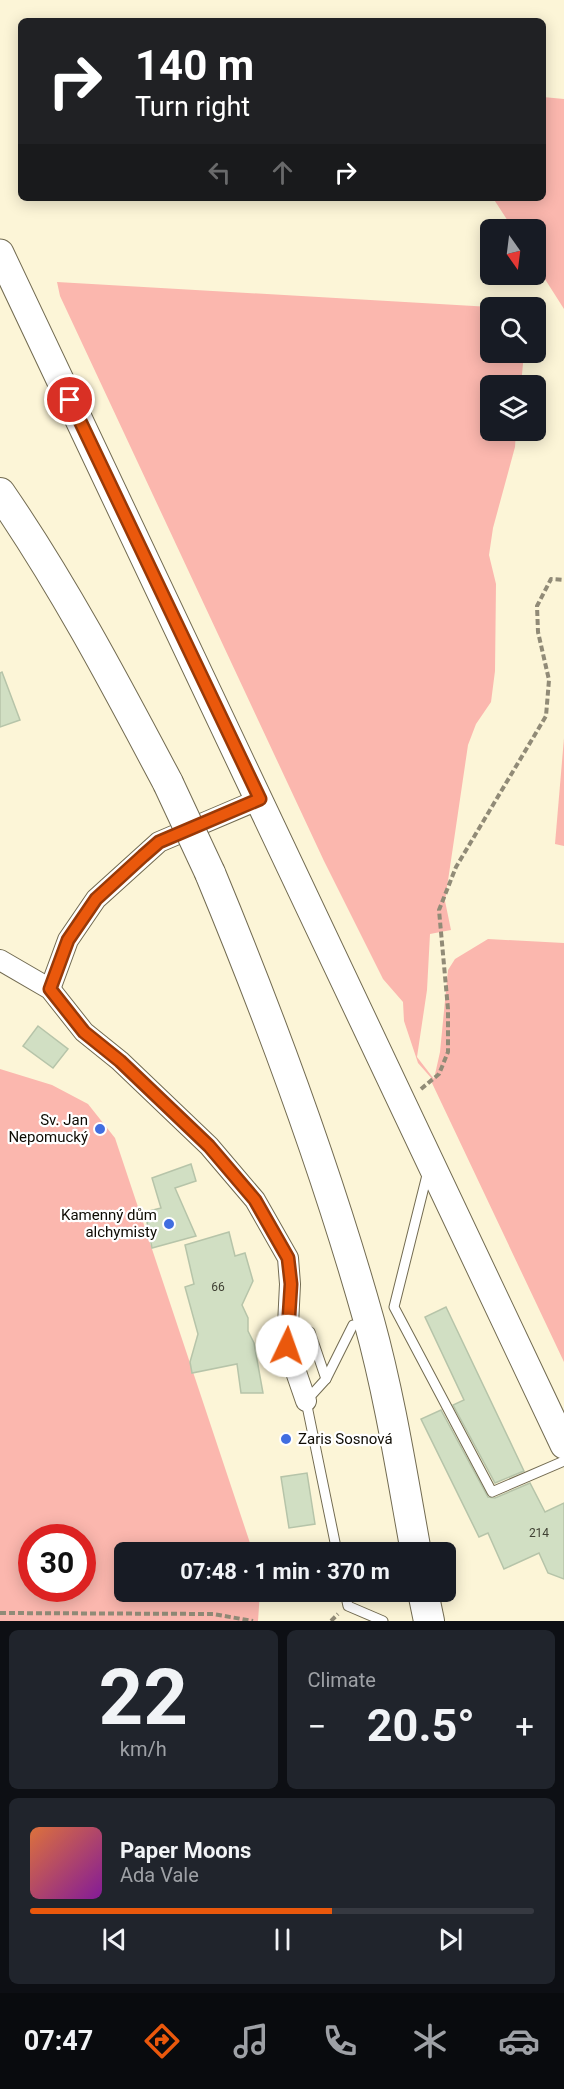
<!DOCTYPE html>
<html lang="en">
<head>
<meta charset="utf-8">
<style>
  :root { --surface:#171b24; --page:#20242c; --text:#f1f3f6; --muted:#9ea1a6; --line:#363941; --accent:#ea580c }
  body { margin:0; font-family:Roboto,sans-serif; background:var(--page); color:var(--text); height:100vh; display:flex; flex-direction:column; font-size:22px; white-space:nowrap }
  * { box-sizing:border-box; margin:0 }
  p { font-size:20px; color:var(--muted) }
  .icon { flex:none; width:33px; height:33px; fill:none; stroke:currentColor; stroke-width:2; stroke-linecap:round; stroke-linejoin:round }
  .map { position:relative; height:1621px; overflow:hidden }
  .details { display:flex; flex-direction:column; gap:9px; padding:9px; background:#0d0f14; flex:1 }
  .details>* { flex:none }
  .guide { position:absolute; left:18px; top:18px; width:528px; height:183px; border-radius:9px; box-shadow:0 3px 15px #0003; background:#202124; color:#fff; overflow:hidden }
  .needle { width:39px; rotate:166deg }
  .buttons { position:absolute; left:480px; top:219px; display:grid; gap:12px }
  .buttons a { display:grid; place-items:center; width:66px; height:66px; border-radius:9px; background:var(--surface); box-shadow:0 3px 15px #0003; font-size:30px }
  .speed { position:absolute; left:18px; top:1524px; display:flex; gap:12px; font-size:30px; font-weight:700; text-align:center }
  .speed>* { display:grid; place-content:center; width:78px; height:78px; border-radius:50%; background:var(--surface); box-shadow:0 3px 15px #0003; line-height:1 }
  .speed .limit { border:9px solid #d22; background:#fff; color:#111 }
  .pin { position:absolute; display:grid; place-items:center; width:51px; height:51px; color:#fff; margin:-26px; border:3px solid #fff; border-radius:50%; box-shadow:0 2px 6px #0007 }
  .me { position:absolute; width:66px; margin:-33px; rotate:3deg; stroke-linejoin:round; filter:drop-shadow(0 0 4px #0008) }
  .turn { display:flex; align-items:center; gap:21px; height:126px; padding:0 18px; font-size:27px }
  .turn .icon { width:78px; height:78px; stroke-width:2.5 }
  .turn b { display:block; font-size:42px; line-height:51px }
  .lanes { display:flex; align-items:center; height:57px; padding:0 18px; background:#0003; justify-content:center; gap:30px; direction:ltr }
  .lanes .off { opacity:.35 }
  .big { font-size:45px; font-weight:700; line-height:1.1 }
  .details .tile { flex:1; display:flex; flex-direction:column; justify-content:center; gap:9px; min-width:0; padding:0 21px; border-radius:9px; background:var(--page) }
  .details .dial { align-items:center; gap:0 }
  .dial b { font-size:78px; line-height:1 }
  .song { display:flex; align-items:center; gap:18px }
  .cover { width:72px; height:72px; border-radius:9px; background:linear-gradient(135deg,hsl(20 70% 55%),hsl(290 70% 35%)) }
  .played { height:6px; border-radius:3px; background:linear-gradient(90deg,var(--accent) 60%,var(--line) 60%) }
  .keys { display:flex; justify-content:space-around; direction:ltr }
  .heat { display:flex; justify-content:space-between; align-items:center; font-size:33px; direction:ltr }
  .details .tiles { flex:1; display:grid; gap:9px; grid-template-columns:1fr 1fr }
  .tile:last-child { grid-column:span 2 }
  .trip { position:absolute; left:114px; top:1542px; width:342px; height:60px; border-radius:9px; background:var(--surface); box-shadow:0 3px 15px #0003; font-weight:700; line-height:60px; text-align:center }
  .menu { display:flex; height:96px; justify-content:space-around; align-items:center; background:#090b0e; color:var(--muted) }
  .menu .icon { width:42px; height:42px }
  .menu .current { color:var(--accent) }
  .menu b { font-size:27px; color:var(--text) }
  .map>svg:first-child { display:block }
  .green { fill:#fbb7ae; fill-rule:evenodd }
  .building { fill:#d1dfc3; stroke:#b6c4a9; stroke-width:1.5 }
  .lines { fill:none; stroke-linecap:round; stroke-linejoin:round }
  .lane-casing { stroke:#726b51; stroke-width:11 }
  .street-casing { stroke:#726b51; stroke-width:22 }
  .secondary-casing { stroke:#726b51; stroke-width:29 }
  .primary-casing { stroke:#726b51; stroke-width:32 }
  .path { stroke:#918b77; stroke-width:4; stroke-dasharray:6 3; stroke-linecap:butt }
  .lane { stroke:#fff; stroke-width:9 }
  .street { stroke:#fff; stroke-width:20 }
  .secondary { stroke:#fff; stroke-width:27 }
  .primary { stroke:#fff; stroke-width:30 }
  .primary-bridge-casing { stroke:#726b51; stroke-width:32; stroke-linecap:butt }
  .primary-bridge { stroke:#fff; stroke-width:30 }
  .route-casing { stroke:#983908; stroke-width:15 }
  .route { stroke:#ea580c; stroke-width:10 }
  .poi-dot { fill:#416ee0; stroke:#fff; stroke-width:2 }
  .labels { text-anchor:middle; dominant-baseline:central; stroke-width:4.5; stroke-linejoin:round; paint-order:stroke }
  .number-label { font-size:12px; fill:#3f4033 }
  .poi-label { font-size:15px; fill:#0e0b03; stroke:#fff; text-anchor:end }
</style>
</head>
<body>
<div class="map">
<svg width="564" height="1621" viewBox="0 0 564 1621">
  <rect width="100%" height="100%" fill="#fcf5d7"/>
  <g class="green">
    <path d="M543,97L564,99V309L536,265V230L513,229L493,198H543Z"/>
    <path d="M57,282L491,307L490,352L524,353L521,385L490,386V430L516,431L515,447L493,528L489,555L496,584L495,671L491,702L476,724L468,745L445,901L451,930L430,934L427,990L417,1057L434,1079L440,1052L448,970L455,959L488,939L564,943V1362L432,1083L433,1080L418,1063L404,1021L403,1002L383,979L324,861L60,296Z"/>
    <path d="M564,738V846L555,844Z"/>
    <path d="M0,1069L52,1085L88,1104L115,1138L253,1552H124V1592H260L258,1621H0ZM32,1538H82V1588H32Z"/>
  </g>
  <g class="building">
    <path d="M2,672L20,720L0,727V673Z"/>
    <path d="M38,1026L68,1049L53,1068L23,1046Z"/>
    <path d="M191,1164L196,1181L175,1188L196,1236L152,1248L145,1212L161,1208L152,1178Z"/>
    <path d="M229,1232L235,1256L245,1253L253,1281L242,1305L248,1318V1331L254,1343L263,1393H241L237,1364L192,1373L190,1362L198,1334L185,1287L194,1284L185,1245Z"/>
    <path d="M446,1307L524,1471L495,1483L453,1405L464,1400L425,1317Z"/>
    <path d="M441,1410L488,1497L495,1498L530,1483L545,1512L564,1503V1579L548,1573L539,1553L504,1569L488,1533L479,1537L421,1419Z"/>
    <path d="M307,1473L315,1524L289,1528L281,1477Z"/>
  </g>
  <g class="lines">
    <g class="lane-casing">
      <g id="lane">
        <path d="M428,1171L394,1307L492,1492L564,1461"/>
        <path d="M288,1322L310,1332L326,1379"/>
        <path d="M337,1552L306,1401L326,1379L353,1325"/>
        <path d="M345,1592L348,1606L383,1621"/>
      </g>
    </g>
    <g class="street-casing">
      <g id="street">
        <path d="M0,960L50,989L84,1032L120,1061L209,1146L255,1200L288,1258L290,1284L287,1346L306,1401"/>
        <path d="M50,989L68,940L96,899L159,842L260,799"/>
      </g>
    </g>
    <g class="secondary-casing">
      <path id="secondary" d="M0,253L564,1445"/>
    </g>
    <g class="primary-casing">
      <g id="primary">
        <path d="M0,493C64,586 116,685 168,783"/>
        <path d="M210,873C271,1020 326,1168 369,1321C390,1397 402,1475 416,1552"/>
        <path d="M423,1592L429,1621"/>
      </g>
    </g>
    <g class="path">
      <path d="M421,1089L439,1074L448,1052V1009L439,910L456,867L546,716L549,680L538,632L537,606L551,579L564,580"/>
      <path d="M0,1613L213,1614L253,1621"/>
      <path d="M331,1621L338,1614"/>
    </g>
    <use href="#lane" class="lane"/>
    <use href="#street" class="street"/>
    <use href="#secondary" class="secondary"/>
    <use href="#primary" class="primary"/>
    <g class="primary-bridge-casing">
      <path id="primary-bridge" d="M168,783L210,873"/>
    </g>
    <use href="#primary-bridge" class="primary-bridge"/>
  </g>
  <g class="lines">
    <g class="route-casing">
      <path id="route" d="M70,400L260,799L159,842L143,856L96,899L68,940L50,989L84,1032L120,1061L209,1146L255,1200L288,1258L291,1284L287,1346"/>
    </g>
    <use href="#route" class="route"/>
  </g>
  <g class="poi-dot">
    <circle cx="100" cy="1129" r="6"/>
    <circle cx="169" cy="1224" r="6"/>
    <circle cx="286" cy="1439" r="6"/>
  </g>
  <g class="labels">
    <g class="number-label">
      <text x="218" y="1287">66</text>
      <text x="539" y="1533">214</text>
    </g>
    <g class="poi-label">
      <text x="88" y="1120">Sv. Jan<tspan x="88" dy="17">Nepomucký</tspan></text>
      <text x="157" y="1215">Kamenný dům<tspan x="157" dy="17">alchymisty</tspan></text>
      <text x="298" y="1439" text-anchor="start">Zaris Sosnová</text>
    </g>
  </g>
</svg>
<div class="buttons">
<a><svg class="needle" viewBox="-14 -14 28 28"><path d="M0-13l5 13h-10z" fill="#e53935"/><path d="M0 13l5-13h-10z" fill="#9ea1a6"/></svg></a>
<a><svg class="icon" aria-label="search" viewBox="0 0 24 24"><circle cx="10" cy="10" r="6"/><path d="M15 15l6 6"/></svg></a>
<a><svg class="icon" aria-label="layers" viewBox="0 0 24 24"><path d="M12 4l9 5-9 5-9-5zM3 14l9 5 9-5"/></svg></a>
</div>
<div class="speed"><div class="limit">30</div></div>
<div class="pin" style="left:70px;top:400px;background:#d93025"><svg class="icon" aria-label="arrive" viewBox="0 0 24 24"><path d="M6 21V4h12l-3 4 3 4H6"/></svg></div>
<svg class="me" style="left:287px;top:1346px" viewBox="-20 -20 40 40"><circle r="19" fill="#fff"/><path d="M0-13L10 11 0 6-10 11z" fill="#ea580c"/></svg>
<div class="trip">07:48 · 1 min · 370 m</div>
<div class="guide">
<div class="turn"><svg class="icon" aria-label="right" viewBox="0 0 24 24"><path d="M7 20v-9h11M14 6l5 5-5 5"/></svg><div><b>140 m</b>Turn right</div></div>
<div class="lanes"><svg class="icon off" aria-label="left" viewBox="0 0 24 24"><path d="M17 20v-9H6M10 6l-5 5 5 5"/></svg><svg class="icon off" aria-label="ahead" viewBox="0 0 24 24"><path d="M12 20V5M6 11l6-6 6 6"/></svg><svg class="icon" aria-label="right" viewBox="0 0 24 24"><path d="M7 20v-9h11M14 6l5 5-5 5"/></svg></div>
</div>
</div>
<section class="details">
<div class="tiles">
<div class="tile dial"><b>22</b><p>km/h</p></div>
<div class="tile"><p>Climate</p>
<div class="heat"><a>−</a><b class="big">20.5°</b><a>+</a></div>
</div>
<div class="tile">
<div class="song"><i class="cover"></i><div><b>Paper Moons</b><p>Ada Vale</p></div></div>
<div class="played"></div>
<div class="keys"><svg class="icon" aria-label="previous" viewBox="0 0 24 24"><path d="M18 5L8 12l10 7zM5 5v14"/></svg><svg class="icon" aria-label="pause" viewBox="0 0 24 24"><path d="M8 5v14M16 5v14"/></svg><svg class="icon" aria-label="next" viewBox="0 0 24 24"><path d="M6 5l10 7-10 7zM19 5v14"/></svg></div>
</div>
</div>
</section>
<nav class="menu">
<b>07:47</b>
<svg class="icon current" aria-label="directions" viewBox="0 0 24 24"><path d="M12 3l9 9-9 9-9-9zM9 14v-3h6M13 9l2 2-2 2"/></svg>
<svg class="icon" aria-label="music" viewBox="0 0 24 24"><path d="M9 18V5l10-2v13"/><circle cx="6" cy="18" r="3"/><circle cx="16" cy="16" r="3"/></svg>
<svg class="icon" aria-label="phone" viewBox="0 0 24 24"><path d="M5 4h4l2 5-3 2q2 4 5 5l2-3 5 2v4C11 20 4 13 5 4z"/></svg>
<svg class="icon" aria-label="climate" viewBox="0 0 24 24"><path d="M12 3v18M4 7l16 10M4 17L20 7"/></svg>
<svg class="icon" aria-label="car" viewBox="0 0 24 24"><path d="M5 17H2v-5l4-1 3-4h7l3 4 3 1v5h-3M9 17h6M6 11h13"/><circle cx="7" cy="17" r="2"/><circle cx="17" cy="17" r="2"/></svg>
</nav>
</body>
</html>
